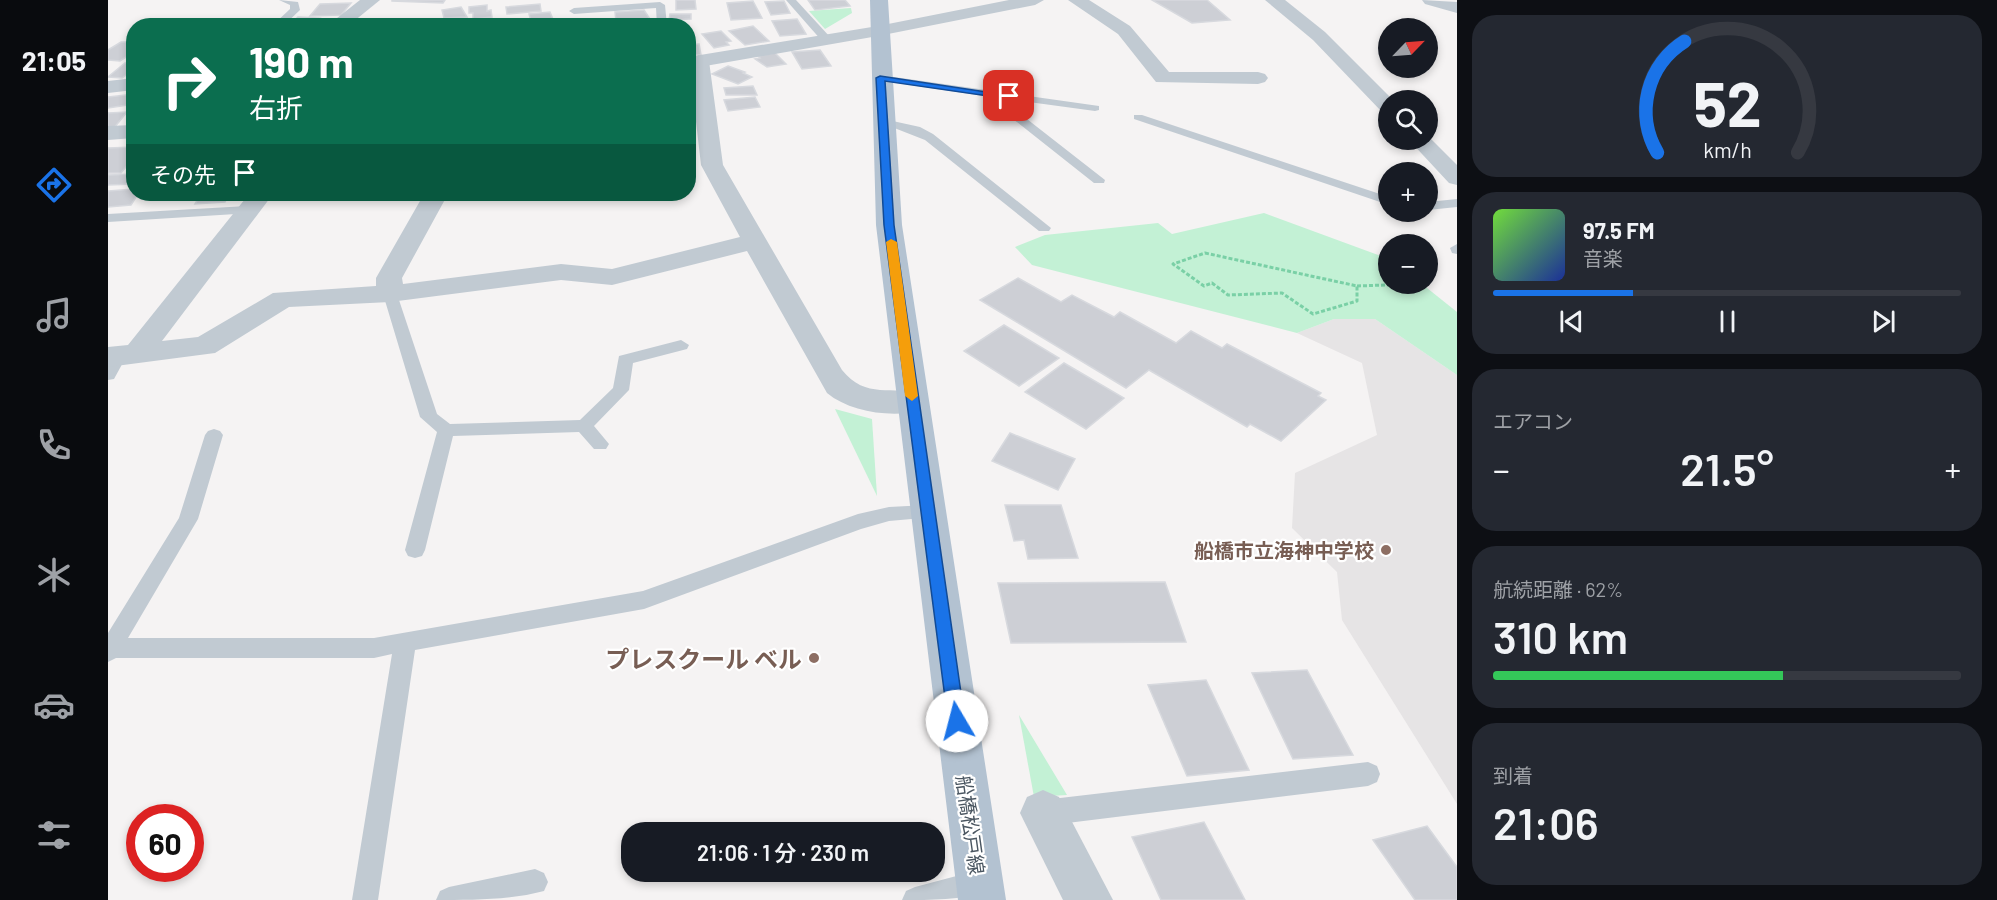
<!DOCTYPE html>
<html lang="ja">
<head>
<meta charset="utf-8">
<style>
  :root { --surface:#171b24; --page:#242831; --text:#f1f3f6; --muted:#9ea1a6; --line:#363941; --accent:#1a73e8 }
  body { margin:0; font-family:Barlow,"Noto Sans JP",sans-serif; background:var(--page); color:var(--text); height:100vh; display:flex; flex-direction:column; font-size:22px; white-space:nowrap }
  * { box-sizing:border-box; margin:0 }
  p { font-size:20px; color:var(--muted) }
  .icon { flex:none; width:33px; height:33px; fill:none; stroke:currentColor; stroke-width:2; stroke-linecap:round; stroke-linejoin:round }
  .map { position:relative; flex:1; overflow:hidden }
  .sheet { display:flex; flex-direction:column; gap:15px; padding:15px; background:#0d0f14; width:540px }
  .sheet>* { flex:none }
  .hud { position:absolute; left:18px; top:18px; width:570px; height:183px; border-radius:24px; box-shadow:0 3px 9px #0003; background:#0b6e4f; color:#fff; overflow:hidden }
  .needle { width:39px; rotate:65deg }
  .controls { position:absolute; left:1270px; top:18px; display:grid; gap:12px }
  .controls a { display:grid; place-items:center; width:60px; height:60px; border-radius:50%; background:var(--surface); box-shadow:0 3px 9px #0003; font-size:30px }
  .speed { position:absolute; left:18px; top:804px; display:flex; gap:12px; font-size:30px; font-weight:700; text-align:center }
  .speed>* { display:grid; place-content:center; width:78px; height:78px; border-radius:50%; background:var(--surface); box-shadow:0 3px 9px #0003; line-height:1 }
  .speed .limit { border:9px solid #d22; background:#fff; color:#111 }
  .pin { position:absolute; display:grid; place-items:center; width:51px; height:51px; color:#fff; margin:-26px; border-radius:12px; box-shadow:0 3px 9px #0006 }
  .me { position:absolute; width:66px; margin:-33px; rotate:352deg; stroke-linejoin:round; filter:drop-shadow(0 0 4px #0008) }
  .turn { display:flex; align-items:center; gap:21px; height:126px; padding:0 24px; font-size:27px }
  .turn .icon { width:78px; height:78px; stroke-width:2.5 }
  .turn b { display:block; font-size:42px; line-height:51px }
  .then { display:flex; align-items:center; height:57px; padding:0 24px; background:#0003; gap:12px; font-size:22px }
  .big { font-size:45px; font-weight:600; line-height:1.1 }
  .sheet .card { flex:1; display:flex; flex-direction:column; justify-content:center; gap:9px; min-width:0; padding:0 21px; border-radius:24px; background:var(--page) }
  .sheet .dial { align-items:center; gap:0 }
  .dial svg { height:156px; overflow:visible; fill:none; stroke:var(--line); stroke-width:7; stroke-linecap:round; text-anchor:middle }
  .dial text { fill:var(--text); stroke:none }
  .song { display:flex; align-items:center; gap:18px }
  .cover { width:72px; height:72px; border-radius:9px; background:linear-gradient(135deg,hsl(100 70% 55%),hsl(230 70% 35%)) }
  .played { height:6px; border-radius:3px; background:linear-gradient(90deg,var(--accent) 30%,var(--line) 30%) }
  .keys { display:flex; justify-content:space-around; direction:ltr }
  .heat { display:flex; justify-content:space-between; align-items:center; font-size:33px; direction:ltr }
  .charge { height:9px; border-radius:4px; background:linear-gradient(90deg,#34c759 62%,var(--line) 0) }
  .trip { position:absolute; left:513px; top:822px; width:324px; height:60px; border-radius:24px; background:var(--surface); box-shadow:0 3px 9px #0003; font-weight:600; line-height:60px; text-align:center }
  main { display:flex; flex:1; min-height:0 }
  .tabs { display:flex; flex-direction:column; width:108px; justify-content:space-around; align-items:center; background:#090b0e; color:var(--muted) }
  .tabs .icon { width:42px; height:42px }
  .tabs .active { color:var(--accent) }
  .tabs b { font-size:27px; color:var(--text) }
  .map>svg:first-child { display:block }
  .education { fill:#e6e4e5 }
  .green { fill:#c3f1d5 }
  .building { fill:#cdcfd5; stroke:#d7d9de; stroke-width:1.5 }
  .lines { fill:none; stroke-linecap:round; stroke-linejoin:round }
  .path { stroke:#7ad0a6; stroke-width:3; stroke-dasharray:4 2; stroke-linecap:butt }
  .service { fill:#c1cad2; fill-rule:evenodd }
  .minor { fill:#c1cad2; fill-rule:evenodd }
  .tertiary { fill:#c1cad2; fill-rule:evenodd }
  .primary { fill:#b3c2d1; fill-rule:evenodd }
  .route { fill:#1a73e8; stroke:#114b97; stroke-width:1.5 }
  .slow { fill:#f59e0b }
  .education-dot { fill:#8d6e63; stroke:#fff; stroke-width:2 }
  .labels { text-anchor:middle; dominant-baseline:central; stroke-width:4.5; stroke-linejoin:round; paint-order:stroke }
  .education-label { font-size:20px; font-weight:bold; fill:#785e54; stroke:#fff; text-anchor:end }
  .street-label { font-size:20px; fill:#4a5661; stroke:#fff }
  .near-education-label { font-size:24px; font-weight:bold; fill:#785e54; stroke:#fff; text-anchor:end }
</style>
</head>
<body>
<main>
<nav class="tabs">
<b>21:05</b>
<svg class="icon active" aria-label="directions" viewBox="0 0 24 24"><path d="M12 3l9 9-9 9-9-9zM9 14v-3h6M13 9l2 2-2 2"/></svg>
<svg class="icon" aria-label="music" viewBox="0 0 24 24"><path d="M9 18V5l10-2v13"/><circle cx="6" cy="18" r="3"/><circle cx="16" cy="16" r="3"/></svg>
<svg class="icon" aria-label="phone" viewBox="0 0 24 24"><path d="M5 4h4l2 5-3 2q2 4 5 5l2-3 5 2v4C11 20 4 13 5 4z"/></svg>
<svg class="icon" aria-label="climate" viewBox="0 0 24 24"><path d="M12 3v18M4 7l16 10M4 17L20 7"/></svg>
<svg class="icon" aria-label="car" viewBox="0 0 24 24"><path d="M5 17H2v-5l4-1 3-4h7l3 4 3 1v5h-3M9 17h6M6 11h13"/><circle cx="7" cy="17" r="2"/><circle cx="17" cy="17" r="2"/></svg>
<svg class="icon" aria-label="filters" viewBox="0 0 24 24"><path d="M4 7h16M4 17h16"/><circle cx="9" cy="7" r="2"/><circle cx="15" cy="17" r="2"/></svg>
</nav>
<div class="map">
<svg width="1349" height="900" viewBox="0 0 1349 900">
  <rect width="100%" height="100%" fill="#f5f3f3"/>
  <path class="education" d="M1226,319H1267L1349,375V804L1234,620L1229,572L1184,528L1187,473L1269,435L1254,363L1189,333Z"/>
  <g class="green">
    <path d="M743,8L744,13L717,29L701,11Z"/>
    <path d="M1156,213L1281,259V284H1314L1349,312V375L1267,319H1226L1189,333L924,265L907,247L937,235L1050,223L1064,234Z"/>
    <path d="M727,409L764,419L769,496Z"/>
    <path d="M911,715L959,795L926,797Z"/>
  </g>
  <g class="building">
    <path d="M337,0L335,3L284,1V0Z"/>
    <path d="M568,0H587L588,9L568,10Z"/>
    <path d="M700,0H737L742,6L707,10Z"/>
    <path d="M1044,0H1099L1122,20L1084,23Z"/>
    <path d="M645,1L654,18L623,20L619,3Z"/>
    <path d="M676,1L682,13L663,15L657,2Z"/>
    <path d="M243,3L233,15L202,16L212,4Z"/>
    <path d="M432,4L433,11L399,14L398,7Z"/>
    <path d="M379,5V11L383,10L384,17L365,19V13H361V7Z"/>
    <path d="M353,7L359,17L336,18L334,10Z"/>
    <path d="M536,10L542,19L508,21L507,12Z"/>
    <path d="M442,12L447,24L415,26L413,22L423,21L421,14Z"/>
    <path d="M562,14H583V19L561,20Z"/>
    <path d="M190,17L211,18L209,19L222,20L216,26H180Z"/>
    <path d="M689,19L698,34L672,36L664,21Z"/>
    <path d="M645,26L661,41L637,45L621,31Z"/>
    <path d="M613,31L623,41L618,42L621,45L606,48L594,34Z"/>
    <path d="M13,42H26V52L12,61L0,60V50Z"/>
    <path d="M591,44L593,55L580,54V45Z"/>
    <path d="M712,50L723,66L694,69L684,52Z"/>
    <path d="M667,53L678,64L659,67L647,59L652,58L650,56Z"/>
    <path d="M17,63H26V69L14,78L0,77Z"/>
    <path d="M620,66L637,72L635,73L644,77L630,84L604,74Z"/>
    <path d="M645,86L649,95H618L616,88Z"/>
    <path d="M26,94V104L0,108V97Z"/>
    <path d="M647,97L652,107L620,111L616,100Z"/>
    <path d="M19,112L6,128H0V113Z"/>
    <path d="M26,147V157L13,173H0V148Z"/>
    <path d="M26,174V184L0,185V175Z"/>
    <path d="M26,189V194H30L23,205L0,207V191Z"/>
    <path d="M79,194H139L137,196L119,198L117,202L87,204L90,199L74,200Z"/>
    <path d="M251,194H301L299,196H250Z"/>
    <path d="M910,278L953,302L964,295L1006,317L1012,312L1068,343L1083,331L1114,348L1119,344L1213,393L1210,396L1218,400L1173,441L1142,424L1139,427L1041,370L1018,388L872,300Z"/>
    <path d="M896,325L951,358L911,386L856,351Z"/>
    <path d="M956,363L1016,398L978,429L917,392Z"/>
    <path d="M902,433L967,459L950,490L884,461Z"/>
    <path d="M897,505H953L970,558L920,559L916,540L906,541Z"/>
    <path d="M1057,582L1078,642L903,643L890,583Z"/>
    <path d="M1199,670L1245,755L1185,759L1144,673Z"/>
    <path d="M1098,680L1141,770L1079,776L1040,685Z"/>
    <path d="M1096,822L1137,900H1053L1024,837Z"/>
    <path d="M1319,826L1349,867V900H1307L1265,840Z"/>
  </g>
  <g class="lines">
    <g class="path">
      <path d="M1097,253L1249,286V301L1205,314L1174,293L1120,295L1104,283L1096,286L1065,264Z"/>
      <path d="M1249,286L1304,284"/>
    </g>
    <g class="service">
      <path d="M171,0L190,2L192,10L175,26H164L182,9V5Z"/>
      <path d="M678,0H688L722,37V41H714Z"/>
      <path d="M552,2L557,5L559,26H549L548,8L466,14L461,11L466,8Z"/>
      <path d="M353,22L358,25L337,26Z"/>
      <path d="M772,75L991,106V110L987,111L892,98L997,180L996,183H986L876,96L768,80V76Z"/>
      <path d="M1026,115H1034L1281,197V205L1026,119Z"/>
      <path d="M771,118L812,127L825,134L943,228L941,231H931L817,140L771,122Z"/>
      <path d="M1349,199V207L1320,210V202Z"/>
      <path d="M139,206L146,210L144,213L0,222V214Z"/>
      <path d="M1349,244V254L1344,253L1342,248Z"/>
      <path d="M282,290L289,294L329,414L342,424L472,420L505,388L511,356L573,340L581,345L579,349L525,363L521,390L486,426L501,444L498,449H486L471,432L345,436L317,550L314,556L307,558L300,556L297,550L329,432L312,417L275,294Z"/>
      <path d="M10,352L18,357L6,379L0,380V360L4,353Z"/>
      <path d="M106,429L112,431L115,435L90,519L20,638H266L535,591L750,514L781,507L819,505L826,507L829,512L826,517L781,521L753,529L536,609L307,650L270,900H244L284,654L266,658H8L0,662V633L71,518L97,435L100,431Z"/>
      <path d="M1260,762L1269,766L1272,774L1269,782L1260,786L935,826L926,822L922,813L926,804L935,800Z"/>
      <path d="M427,869L436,873L440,882L436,891C403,900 363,900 328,900L332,891L341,887Z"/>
      <path d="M871,870L880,874L884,883L880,892C853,900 823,900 794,900L798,891L807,887Z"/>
    </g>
    <g class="minor">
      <path d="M252,0H272L240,26H219Z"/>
      <path d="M960,0H981L1022,26L1061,72H1150L1157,74L1160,78L1157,82L1150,84L1048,82L1010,34Z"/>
      <path d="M1314,0L1349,2V13L1317,4Z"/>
      <path d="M591,55L601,61L615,165L734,370C758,400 784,385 816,394L821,402L816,410C786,418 743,413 719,393L639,251L504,285L453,280L282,302L181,307L107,353L0,367V347L20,345L141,194H165L54,341L90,337L165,293L268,286V278L316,194H340L294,278L295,284L453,264L504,269L632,237L593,165L581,61Z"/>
      <path d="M26,125V138L0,140V126Z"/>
      <path d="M935,790L951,797L1005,900H955L912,813L919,797Z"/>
    </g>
    <g class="tertiary">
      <path d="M901,0H936L927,5L770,36L580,69V57L770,26Z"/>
      <path d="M1157,0H1177L1217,32L1285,100H1281V114L1274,112L1205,40Z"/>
      <path d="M26,78V90L0,93V81Z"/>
      <path d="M1320,136L1349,165V185L1341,183L1301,140H1320Z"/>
    </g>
    <path class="primary" d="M762,0H780L794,225L898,900H850L768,225Z"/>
  </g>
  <path class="route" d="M772,76L905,96L901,99L777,81L786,225L857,721L855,726L849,729L842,726L840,721L776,225L768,78Z"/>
  <path class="slow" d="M783,239L789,242L810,396L804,401L797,396L778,242Z"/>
  <g class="education-dot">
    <circle cx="1278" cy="550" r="6"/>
    <circle cx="706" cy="658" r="6"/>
  </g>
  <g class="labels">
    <g class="education-label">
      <text x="1266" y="550">船橋市立海神中学校</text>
    </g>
    <g class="street-label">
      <text transform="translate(863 825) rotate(82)">船橋松戸線</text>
    </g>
    <g class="near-education-label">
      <text x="694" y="658">プレスクール ベル</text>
    </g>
  </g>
</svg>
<div class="controls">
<a><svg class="needle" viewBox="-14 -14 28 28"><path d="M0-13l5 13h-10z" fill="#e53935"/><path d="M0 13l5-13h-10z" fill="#9ea1a6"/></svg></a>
<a><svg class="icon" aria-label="search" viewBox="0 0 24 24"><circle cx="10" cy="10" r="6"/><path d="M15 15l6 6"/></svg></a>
<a>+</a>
<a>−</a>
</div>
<div class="speed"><div class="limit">60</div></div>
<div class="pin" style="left:901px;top:96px;background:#d93025"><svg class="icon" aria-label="arrive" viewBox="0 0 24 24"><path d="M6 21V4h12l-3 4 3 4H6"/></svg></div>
<svg class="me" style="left:849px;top:721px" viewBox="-20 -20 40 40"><circle r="19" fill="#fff"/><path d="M0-13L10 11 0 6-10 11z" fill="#1a73e8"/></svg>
<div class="trip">21:06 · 1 分 · 230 m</div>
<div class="hud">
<div class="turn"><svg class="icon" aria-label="right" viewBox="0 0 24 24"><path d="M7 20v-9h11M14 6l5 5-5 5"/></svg><div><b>190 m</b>右折</div></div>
<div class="then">その先<svg class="icon" aria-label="arrive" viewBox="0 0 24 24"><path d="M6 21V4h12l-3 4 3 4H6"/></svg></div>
</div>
</div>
<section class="sheet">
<div class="card dial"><svg viewBox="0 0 100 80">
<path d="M14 69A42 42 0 1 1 86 69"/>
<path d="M14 69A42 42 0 0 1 28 12" stroke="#1a73e8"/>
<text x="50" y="56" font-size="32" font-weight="700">52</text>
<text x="50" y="72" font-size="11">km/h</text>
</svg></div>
<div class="card">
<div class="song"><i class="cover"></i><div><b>97.5 FM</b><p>音楽</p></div></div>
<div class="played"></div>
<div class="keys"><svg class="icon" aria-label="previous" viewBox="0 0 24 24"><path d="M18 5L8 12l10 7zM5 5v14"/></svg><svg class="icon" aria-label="pause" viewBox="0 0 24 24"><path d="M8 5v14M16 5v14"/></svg><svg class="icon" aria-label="next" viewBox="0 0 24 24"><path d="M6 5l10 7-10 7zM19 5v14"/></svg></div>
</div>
<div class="card"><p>エアコン</p>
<div class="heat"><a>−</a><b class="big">21.5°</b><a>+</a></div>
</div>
<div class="card"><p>航続距離 · 62%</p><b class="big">310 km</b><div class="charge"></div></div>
<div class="card"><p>到着</p><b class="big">21:06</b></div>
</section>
</main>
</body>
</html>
